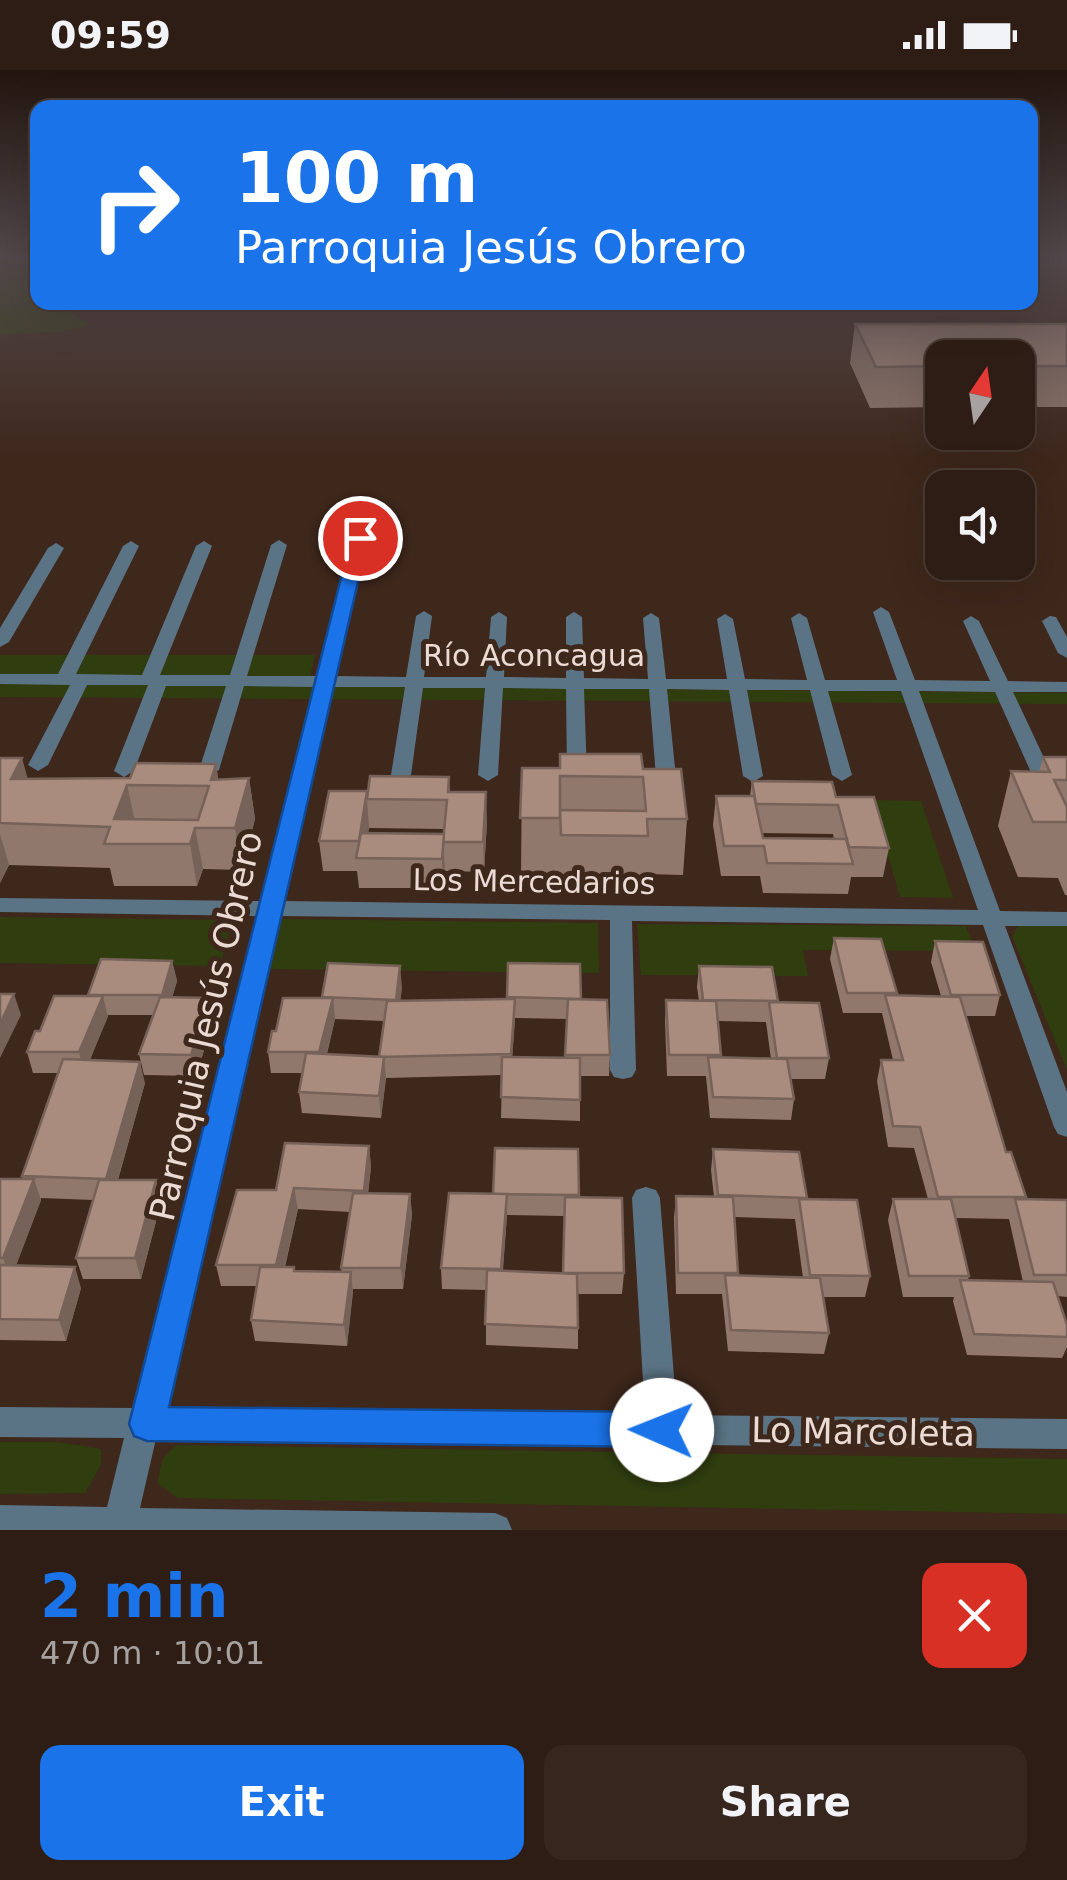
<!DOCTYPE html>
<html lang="en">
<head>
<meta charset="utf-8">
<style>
	:root { --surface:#2e1d14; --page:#36261d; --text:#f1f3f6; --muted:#a7a2a0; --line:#493b34; --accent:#1a73e8 }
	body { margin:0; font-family:"DejaVu Sans",sans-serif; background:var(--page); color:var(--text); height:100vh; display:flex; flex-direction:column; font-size:38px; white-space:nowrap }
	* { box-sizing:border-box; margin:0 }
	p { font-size:32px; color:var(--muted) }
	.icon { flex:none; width:55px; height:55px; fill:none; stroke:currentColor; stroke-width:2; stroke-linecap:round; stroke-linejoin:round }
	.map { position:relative; height:1460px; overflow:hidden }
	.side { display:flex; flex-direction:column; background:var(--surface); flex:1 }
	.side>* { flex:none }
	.hud { position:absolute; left:30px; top:30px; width:1008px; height:210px; border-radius:20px; box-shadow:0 10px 40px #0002,0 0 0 2px var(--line); background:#1a73e8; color:#fff; overflow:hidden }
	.needle { width:65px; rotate:13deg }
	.buttons { position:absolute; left:925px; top:270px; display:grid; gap:20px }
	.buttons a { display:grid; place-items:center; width:110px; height:110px; border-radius:20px; background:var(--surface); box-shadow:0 10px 40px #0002,0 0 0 2px var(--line); font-size:50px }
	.pin { position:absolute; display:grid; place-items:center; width:85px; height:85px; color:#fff; margin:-42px; border:5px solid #fff; border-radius:50%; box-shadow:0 2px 10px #0007 }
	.me { position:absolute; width:110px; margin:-55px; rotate:271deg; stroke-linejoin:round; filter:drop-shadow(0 0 8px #0008) }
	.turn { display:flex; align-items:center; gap:35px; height:210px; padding:0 40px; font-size:45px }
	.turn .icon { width:130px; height:130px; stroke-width:2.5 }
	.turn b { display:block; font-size:70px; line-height:85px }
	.round { display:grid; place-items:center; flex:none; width:105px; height:105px; border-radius:20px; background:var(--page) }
	.summary { display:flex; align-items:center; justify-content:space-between; height:170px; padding:0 40px }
	h1 { font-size:60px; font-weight:800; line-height:75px; color:var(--accent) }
	.button { display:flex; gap:20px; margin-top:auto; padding:20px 40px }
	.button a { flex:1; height:115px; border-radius:20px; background:var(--accent); color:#fff; font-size:40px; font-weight:800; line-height:115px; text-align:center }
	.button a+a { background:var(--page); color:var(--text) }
	.status { display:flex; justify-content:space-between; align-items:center; height:70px; padding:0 50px; background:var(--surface); direction:ltr }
	.status svg { height:28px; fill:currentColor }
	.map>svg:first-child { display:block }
	.green { fill:#303e0f }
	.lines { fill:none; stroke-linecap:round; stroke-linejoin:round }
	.street { fill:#5b7485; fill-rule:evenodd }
	.wall { fill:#91786c; fill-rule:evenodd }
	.shaded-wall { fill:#766258 }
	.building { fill:#a98c7e; stroke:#766258; stroke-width:2.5; fill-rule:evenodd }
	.route { fill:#1a73e8; stroke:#114b97; stroke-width:2.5 }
	.labels { text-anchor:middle; stroke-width:10; stroke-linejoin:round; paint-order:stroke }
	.street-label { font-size:30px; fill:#ebdbd4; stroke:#3e271b }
	.near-street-label { font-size:35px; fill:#ebdbd4; stroke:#3e271b }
</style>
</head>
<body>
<div class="status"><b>09:59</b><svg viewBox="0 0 49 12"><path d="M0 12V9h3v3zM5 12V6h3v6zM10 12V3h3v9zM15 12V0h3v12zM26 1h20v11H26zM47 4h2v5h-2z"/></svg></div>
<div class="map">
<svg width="1067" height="1460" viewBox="0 0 1067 1460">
	<rect width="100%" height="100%" fill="#3e271b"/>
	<g class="green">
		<polygon points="0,188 27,188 37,216 38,232 59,233 89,255 59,262 0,264"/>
		<polygon points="0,585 315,585 308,616 1067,623 1067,634 0,627"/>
		<polygon points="872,730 921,731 953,828 900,827"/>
		<polygon points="0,847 233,850 220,896 0,893"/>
		<polygon points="282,849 598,853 599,903 270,899"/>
		<polygon points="637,854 966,856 975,881 803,880 808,906 641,905"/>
		<polygon points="1067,854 1067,1000 1012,866 1018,856"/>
		<polygon points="0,1372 58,1372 101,1379 101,1395 85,1423 0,1424"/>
		<polygon points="176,1375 1067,1389 1067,1444 178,1428 157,1413 163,1388"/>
	</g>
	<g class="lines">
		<g class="street">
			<polygon points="1061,187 1067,187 1067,190 1062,189"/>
			<path d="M360 463 368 468 335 606 406 607 416 546 424 541 432 546 424 607H486L491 547 499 542 507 547 504 607 566 608V547L574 542 582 547 584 608 648 609 643 548 651 543 659 548 666 609H727L717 549 725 544 733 549 745 609 807 610 791 548 799 543 807 548 825 610H897L873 542 881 537 889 542 915 610 990 611 963 551 971 546 979 551 1008 611 1067 612V622H1013L1054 709 1044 715 1034 709 995 622 919 621 1000 841 1067 842V856H1005L1067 1022V1067L1058 1064 1054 1057 983 855 632 851 636 1000 632 1007 623 1009 614 1007 610 1000V850L279 846 163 1339 645 1344 632 1128 636 1120 646 1117 656 1120 660 1128 677 1345 1067 1349V1379L156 1369 140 1438 495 1443 507 1448 512 1460H0V1435L107 1437 124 1368 0 1367V1337L132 1338 257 846 0 842V828L260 831 315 617 244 616 219 700 209 706 199 700 226 616H166L134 701 124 707 114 701 148 615H87L48 695 38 701 28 695 70 615 0 614V604H58L123 476 131 471 139 476 76 604 142 605 196 476 204 471 212 476 160 605H230L271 475 279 470 287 475 247 606H317L352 468ZM333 617H405L391 705 401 711 411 705 423 618H485L478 705 488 711 498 705 503 618 566 619 567 706 577 712 587 706 584 619H649L656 707 666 713 676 707 667 619 729 620 743 706 753 712 763 706 747 620H810L832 705 842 711 852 705 828 621H901L978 840 282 831Z"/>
			<polygon points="56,473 64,478 9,572 0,577 0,558 48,478"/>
			<polygon points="1050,546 1056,547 1067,567 1067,588 1058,583 1042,551"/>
		</g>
	</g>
	<g class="wall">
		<polygon points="855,254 1067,254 1067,337 1018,337 1018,288 942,288 942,337 870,338 850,293"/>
		<polygon points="1043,687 1067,687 1067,825 1065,825 1058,808 1018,807 998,756 1011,701 1039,702"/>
		<polygon points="0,688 27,708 130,708 216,694 218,710 249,708 255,749 242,800 203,799 197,816 114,816 110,798 9,795 0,813"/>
		<polygon points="522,698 643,699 687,749 683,805 645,804 644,821 560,821 560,797 560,803 521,804"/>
		<path d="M449 707 450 722 487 751 484 802 445 801 443 818H359L357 801H323L319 771 367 721ZM369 757V758L444 759V764L368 763Z"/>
		<path d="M752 711 836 727 889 778 883 807H851L848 824 763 823 760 806H721L713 755 716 726H750ZM762 763 833 764 834 769 763 768Z"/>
		<path d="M834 868 897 923 896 925 941 926 931 892 935 871 1000 925 995 946H966L1006 1082 1026 1127 1025 1129 1067 1130V1227L1058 1226 1067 1267V1277L1062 1288 967 1285 953 1231 954 1227H903L888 1150 893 1129H928L914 1078 888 1077 877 1011 881 990H893L882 943H843L830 889ZM955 1148 1009 1149 1023 1212 968 1210 969 1206Z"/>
		<polygon points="172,891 177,911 172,927 214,948 196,1006 144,1005 139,984 153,945 108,945 90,990 145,1013 118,1110 156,1110 161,1132 141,1209 83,1209 76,1188 93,1130 41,1128 41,1130 16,1195 81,1218 66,1271 0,1270 0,1109 23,1109 22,1106 58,1003 33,1003 27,982 40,961 88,926 88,925"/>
		<path d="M508 893 581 930 610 985 609 1006H580V1051L501 1048 502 1005 386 1008 381 1048 302 1043 299 1022 302 1003H271L268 982 276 961 322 928 402 917 400 931 507 930ZM515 948 567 949 565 988H512ZM335 949 384 951 379 987 327 984Z"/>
		<path d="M699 896 778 932 829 988 825 1009H791L794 1029 791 1050 710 1048 706 1006H667L665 951 666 930 699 931 697 917ZM718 951 766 952 771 989 720 987Z"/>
		<path d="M369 1076 371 1097 368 1123 410 1124 412 1145 403 1219H353L347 1276 255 1271 251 1250 257 1216H221L216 1195 276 1120ZM298 1139 350 1142 341 1202 295 1201 294 1197H285Z"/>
		<path d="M578 1079 579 1127 624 1203 622 1224H578V1279L486 1275V1220L442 1219 441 1198 493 1124ZM507 1145 564 1146 563 1203 503 1200Z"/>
		<path d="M713 1079 807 1128 870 1206 865 1227H823L829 1263 824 1284 728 1281 722 1224H676L674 1148 676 1126 714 1127 711 1100ZM735 1147 795 1149 803 1208 738 1206Z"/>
	</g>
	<g class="shaded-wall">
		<polygon points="22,688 33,728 11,709"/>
		<polygon points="216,694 222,734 211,710"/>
		<polygon points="249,708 255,749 242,800 235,758"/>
		<polygon points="127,715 136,756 114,749"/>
		<polygon points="486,722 487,751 484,802 483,772"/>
		<polygon points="367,729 369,757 364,788 359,771"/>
		<polygon points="195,758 203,799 197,816 190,774"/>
		<polygon points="0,764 9,795 0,813"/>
		<polygon points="443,772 445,801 443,818 442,789"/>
		<polygon points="172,891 177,911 167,945 162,925"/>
		<polygon points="400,896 402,917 398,951 396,930"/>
		<polygon points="14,924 21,945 0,988 0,954"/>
		<polygon points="103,926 108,947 84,1003 79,982"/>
		<polygon points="210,928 214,948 196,1006 191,985"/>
		<polygon points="333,928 335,949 322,1003 319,982"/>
		<polygon points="515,929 515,950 511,1005 511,984"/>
		<polygon points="384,987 386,1008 381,1048 379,1026"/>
		<polygon points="140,992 145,1013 112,1130 106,1109"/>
		<polygon points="369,1076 371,1097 366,1142 364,1121"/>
		<polygon points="34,1109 41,1130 11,1209 3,1188"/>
		<polygon points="156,1110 161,1132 141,1209 135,1188"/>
		<polygon points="294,1118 298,1139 280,1216 276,1195"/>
		<polygon points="410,1124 412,1145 403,1219 401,1198"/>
		<polygon points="507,1124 507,1145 501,1220 501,1199"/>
		<polygon points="75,1197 81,1218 66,1271 59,1250"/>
		<polygon points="351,1202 353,1223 347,1276 344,1255"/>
	</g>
	<g class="building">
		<polygon points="855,254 1067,254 1067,296 1018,296 1018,288 942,288 942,296 876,297"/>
		<polygon points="560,684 641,684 643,699 681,699 687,749 647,749 648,766 561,765 560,740 646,741 643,707 560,706 560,748 520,748 522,698 560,698"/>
		<polygon points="1043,687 1067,687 1067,710 1054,710 1067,737 1067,752 1033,752 1011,701 1050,702"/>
		<path d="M0 688H22L11 709 130 708 136 693 216 694 211 710 249 708 235 758H195L190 774H104L110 757 0 753ZM127 715 209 716 198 750 114 749Z"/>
		<polygon points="370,706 449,707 448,722 486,722 483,772 443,772 447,730 367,729"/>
		<polygon points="752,711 832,712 836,727 874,727 889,778 849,777 838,735 756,734"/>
		<polygon points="329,721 367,721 359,771 319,771"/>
		<polygon points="716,726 754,726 763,768 846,769 853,794 767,793 764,776 724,776"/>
		<polygon points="361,763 444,764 442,789 356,788"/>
		<polygon points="834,868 881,869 897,923 847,923"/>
		<polygon points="935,871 983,872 1000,925 951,925"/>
		<polygon points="101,889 172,891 162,925 88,925"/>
		<polygon points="328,893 400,896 396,930 322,927"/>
		<polygon points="508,893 580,894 581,929 507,927"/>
		<polygon points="699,896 772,897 778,931 703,930"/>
		<polygon points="0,924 14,924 0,954"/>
		<polygon points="885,925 960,927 1006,1082 1011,1082 1026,1127 938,1127 920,1057 893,1056 881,990 903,990"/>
		<polygon points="54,926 103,926 79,982 27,982 35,961 40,961"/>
		<polygon points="160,927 210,928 191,985 139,984"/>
		<polygon points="283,928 333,928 319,982 268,982 272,961 276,961"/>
		<polygon points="515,929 511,984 379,987 387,931"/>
		<polygon points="568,929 607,930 610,985 565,985"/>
		<polygon points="666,930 716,931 721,985 669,985"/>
		<polygon points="769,932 819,933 829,988 777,988"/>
		<polygon points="306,983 384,987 379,1026 299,1022"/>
		<polygon points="502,987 580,988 580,1030 501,1027"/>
		<polygon points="708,987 787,989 794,1029 713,1027"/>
		<polygon points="63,989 140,992 106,1109 22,1106"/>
		<polygon points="285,1073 369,1076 364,1121 294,1118 276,1195 216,1195 237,1120 276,1120"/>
		<polygon points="495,1078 578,1079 579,1125 493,1124"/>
		<polygon points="713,1079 799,1082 807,1128 718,1125"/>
		<polygon points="0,1109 34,1109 3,1188 0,1188"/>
		<polygon points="99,1110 156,1110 135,1188 76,1188"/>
		<polygon points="353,1123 410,1124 401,1198 341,1198"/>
		<polygon points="449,1123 507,1124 501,1199 441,1198"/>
		<polygon points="676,1126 733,1127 738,1203 678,1203"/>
		<polygon points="565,1127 622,1128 624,1203 563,1203"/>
		<polygon points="799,1129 857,1130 870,1206 810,1205"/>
		<polygon points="893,1129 951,1129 969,1206 909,1206"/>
		<polygon points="1015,1129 1067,1130 1067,1205 1034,1205"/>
		<polygon points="0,1195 75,1197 59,1250 0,1249"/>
		<polygon points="260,1197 294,1197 294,1201 351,1202 344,1255 251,1250"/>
		<polygon points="487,1200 577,1204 578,1258 485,1254"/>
		<polygon points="725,1205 820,1208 829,1263 731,1260"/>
		<polygon points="960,1210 1053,1212 1067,1255 1067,1267 974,1264"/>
	</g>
	<linearGradient id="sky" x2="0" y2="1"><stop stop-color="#22150f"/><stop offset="0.48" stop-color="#52474a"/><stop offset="1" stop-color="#52474a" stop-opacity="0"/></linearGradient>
	<rect width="1067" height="391" fill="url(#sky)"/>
	<polygon class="route" points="360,462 368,468 169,1337 662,1342 674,1347 680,1360 674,1372 662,1377 147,1371 134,1366 129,1354 351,468"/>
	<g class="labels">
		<g class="street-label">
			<text x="534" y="596">Río Aconcagua</text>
			<text transform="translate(534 812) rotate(1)" y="10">Los Mercedarios</text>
		</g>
		<g class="near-street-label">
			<text transform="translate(206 956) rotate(-77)" y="12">Parroquia Jesús Obrero</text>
			<text transform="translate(863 1362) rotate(1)" y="12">Lo Marcoleta</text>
		</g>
	</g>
</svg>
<div class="buttons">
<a><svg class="needle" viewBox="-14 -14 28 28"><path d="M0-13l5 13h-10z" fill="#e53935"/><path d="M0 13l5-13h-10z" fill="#a7a2a0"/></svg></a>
<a><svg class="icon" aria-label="sound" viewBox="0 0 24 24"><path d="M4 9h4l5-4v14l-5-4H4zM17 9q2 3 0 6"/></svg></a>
</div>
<div class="pin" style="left:360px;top:468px;background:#d93025"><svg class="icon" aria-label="arrive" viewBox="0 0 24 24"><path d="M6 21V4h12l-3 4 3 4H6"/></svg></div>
<svg class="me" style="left:662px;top:1360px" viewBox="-20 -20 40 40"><circle r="19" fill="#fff"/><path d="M0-13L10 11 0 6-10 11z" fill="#1a73e8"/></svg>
<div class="hud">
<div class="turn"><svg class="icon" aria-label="right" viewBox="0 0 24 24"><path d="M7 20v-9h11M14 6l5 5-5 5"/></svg><div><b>100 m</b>Parroquia Jesús Obrero</div></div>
</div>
</div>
<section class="side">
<div class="summary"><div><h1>2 min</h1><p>470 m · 10:01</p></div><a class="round" style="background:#d93025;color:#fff"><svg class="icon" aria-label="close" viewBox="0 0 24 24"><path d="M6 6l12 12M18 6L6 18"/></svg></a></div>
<div class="button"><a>Exit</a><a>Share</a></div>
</section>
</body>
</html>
